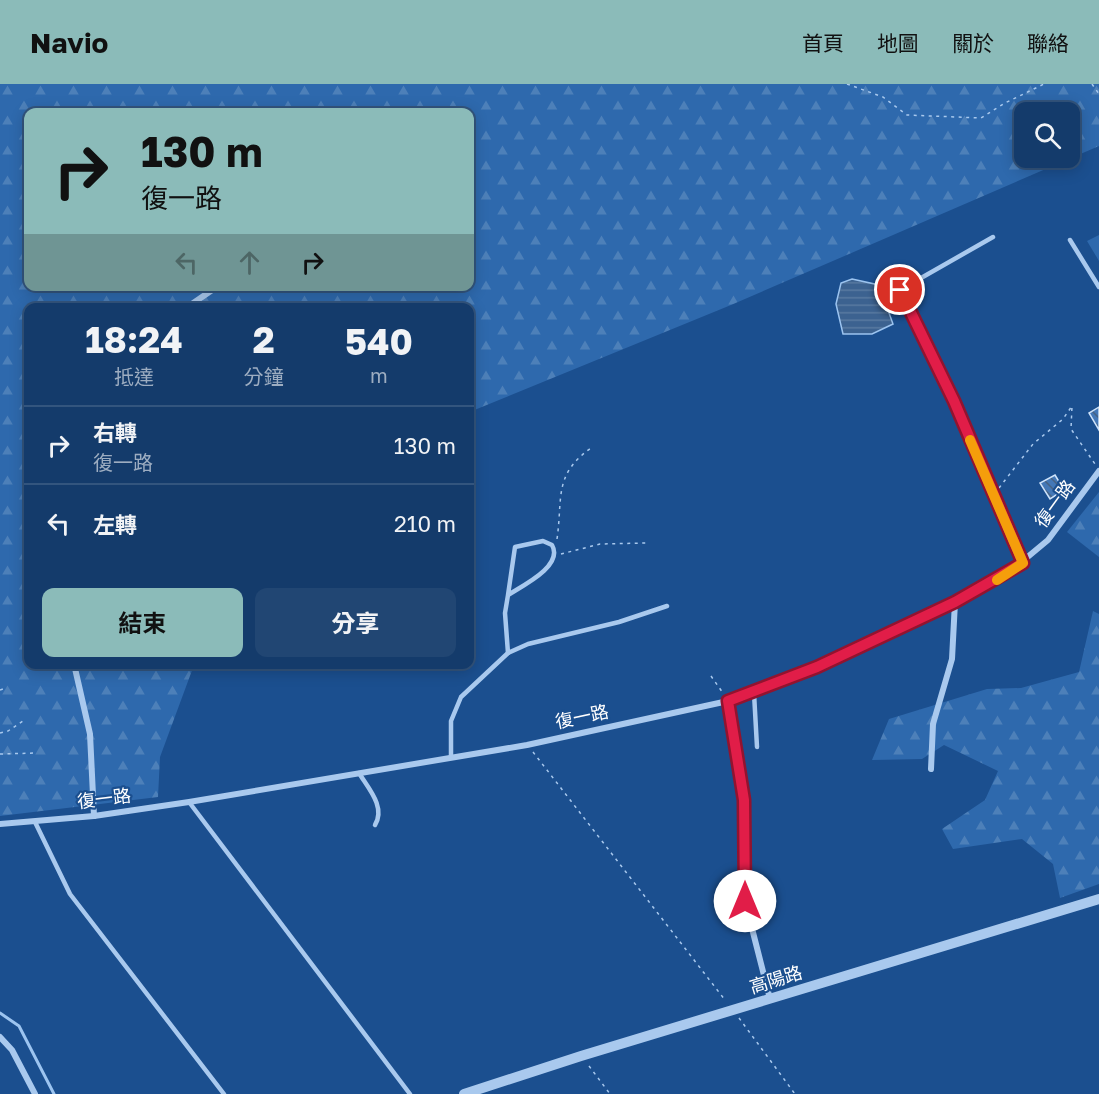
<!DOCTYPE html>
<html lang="zh-TW">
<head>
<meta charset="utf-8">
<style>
	:root { --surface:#143b6b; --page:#214673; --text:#f1f3f6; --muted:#9dadc1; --line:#33557e; --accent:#8bbbb9 }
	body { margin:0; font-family:"Golos Text","Noto Sans TC",sans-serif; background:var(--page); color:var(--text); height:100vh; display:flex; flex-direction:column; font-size:22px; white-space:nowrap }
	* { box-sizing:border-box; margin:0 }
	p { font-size:20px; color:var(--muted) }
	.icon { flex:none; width:33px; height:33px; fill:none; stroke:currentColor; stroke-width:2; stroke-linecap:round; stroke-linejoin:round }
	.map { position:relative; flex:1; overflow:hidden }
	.drawer { position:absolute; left:24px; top:219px; width:450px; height:366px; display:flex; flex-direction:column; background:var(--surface); border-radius:12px; box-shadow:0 3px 15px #0003,0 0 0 2px var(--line) }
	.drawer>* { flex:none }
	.hud { position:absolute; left:24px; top:24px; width:450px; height:183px; border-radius:12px; box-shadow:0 3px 15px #0003,0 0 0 2px var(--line); background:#8bbbb9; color:#111; overflow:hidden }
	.tools { position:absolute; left:1014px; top:18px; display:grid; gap:12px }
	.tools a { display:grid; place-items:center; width:66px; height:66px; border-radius:12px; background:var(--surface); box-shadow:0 3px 15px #0003,0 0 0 2px var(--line); font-size:30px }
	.pin { position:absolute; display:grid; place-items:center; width:51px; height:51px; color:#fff; margin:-26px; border:3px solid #fff; border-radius:50%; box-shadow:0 2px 6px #0007 }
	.me { position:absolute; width:66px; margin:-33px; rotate:0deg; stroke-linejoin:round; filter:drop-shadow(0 0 4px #0008) }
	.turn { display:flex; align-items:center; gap:21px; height:126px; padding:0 18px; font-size:27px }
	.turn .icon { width:78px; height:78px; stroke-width:2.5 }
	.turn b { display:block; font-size:42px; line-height:51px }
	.lanes { display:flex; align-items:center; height:57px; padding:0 18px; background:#0003; justify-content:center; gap:30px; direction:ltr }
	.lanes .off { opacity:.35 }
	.eta { display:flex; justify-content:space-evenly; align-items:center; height:102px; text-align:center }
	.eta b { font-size:36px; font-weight:700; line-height:42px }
	.button { display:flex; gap:12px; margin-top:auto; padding:12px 18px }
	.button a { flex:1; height:69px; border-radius:12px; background:var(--accent); color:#111; font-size:24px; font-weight:700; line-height:69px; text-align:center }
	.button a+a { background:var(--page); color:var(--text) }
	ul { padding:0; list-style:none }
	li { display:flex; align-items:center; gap:18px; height:78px; padding:0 18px; border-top:2px solid var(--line) }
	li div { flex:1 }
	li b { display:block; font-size:22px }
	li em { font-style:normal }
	header { display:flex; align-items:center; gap:36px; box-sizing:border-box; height:84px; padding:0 30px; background:var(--accent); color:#111 }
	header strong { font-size:28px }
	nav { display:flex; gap:33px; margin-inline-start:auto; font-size:21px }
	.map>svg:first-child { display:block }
	.green { fill:#2e69ad }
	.forest { fill:url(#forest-firs); fill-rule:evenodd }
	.water { fill:url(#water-rules); stroke:#9cc4f0; stroke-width:1.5 }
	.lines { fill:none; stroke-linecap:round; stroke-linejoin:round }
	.stream { stroke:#9cc4f0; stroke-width:3 }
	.building { fill:url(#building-back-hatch); stroke:#cfe3fa; stroke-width:1.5 }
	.path { stroke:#a9c9ee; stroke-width:1.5; stroke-dasharray:3 4.5; stroke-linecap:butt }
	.service { stroke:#a9c9ee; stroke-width:4.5 }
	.minor { stroke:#a9c9ee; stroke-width:6 }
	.tertiary { stroke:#a9c9ee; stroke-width:10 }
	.route-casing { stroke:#92132f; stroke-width:15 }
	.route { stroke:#e11d48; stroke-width:10 }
	.slow { stroke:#f59e0b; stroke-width:10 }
	.labels { text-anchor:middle; stroke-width:4.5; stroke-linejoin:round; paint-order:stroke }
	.street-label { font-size:18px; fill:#fff; stroke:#1b4f8f }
</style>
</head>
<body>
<header>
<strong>Navio</strong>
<nav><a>首頁</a><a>地圖</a><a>關於</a><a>聯絡</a></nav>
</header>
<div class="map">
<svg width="1099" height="1010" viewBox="0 0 1099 1010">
	<defs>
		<pattern id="forest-firs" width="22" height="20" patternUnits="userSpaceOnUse" patternTransform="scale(1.5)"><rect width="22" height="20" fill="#2e69ad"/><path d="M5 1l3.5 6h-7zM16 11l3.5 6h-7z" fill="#4d80b9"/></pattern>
		<pattern id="water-rules" width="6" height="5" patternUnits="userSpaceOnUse" patternTransform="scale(1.5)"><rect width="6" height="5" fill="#3c6290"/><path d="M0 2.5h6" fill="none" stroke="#597aa1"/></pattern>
		<pattern id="building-back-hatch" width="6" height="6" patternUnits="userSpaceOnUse" patternTransform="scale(1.5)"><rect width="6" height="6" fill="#4478b7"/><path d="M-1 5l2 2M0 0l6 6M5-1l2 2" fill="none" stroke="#486282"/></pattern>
	</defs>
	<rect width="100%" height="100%" fill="#1b4f8f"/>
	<polygon class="green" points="1099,151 1099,177 1087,157"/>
	<g class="forest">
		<path d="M0 0H1099V62L731 221 472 327H470V224H28V580L194 581 160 673 158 713 0 732ZM28 28H470V202H28ZM1024 28H1070V74H1024Z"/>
		<polygon points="1099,408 1099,473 1067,448"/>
		<polygon points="1093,527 1099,530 1099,800 1060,814 1053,780 1022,755 953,765 942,745 985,716 998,687 944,661 922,675 872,676 889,635 987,605 1021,604 1079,588"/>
	</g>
	<polygon class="water" points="852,195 879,201 893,240 872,250 843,250 836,220 841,199"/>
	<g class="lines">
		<polyline class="stream" points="0,929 19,942 54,1010"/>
	</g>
	<g class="building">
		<polygon points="1099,323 1099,346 1089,329"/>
		<polygon points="1055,391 1064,406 1050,415 1040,399"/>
	</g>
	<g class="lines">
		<g class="path">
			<polyline points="847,0 883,13 907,31 981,34 1005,19 1044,0"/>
			<polyline points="1092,0 1099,10"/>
			<polyline points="999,404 1033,360 1063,335 1072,322 1071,345 1095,380"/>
			<path d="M557 455C563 414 553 391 591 364"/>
			<polyline points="561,470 600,460 646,459"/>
			<polyline points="711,592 723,609"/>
			<polyline points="0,606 3,605"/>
			<polyline points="0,649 8,647 26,635"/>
			<polyline points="533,668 725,916"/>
			<polyline points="0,670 37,669"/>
			<polyline points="739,934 795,1010"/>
			<polyline points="589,982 610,1010"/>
		</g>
		<g class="service">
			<polyline points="993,153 900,206 954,317 1023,479"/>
			<polyline points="1070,156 1099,203"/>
			<path d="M508 569 505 529 508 511C522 502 564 482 552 461L543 457 515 463 508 511"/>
			<polyline points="754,609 757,663"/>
			<polyline points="451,673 451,637 461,613 508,569 528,560 619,538 667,522"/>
			<path d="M359 689C368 704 386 723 375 741"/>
			<polyline points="189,718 410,1010"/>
			<polyline points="35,738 70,810 224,1010"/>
		</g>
		<g class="minor">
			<polyline points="186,224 218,202"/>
			<polyline points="74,580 90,650 94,732"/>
			<polyline points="728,617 744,716 745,817 770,915"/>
			<polyline points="931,685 933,640 952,575 955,518"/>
			<polyline points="0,740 94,732 189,718 527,661 728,617 817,583 1006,491 1048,456 1099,387"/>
			<polyline points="0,953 12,966 35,1010"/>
		</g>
		<polyline class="tertiary" points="464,1010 581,972 1099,815"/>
	</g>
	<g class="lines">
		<defs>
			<polyline id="route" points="745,817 744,716 728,617 817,583 955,518 1023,479 954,317 900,206"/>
		</defs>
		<use href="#route" class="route-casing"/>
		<use href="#route" class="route"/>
		<polyline class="slow" points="970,356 1023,479 997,496"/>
	</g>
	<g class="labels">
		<g class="street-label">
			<text transform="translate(1055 420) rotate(-54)" y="6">復一路</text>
			<text transform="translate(582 633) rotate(-12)" y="6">復一路</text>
			<text transform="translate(104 715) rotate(-7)" y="6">復一路</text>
			<text transform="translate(776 896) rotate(-17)" y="6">高陽路</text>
		</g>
	</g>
</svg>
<div class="tools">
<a><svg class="icon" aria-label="search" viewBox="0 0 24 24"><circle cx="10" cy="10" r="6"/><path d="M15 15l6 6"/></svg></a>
</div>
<div class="pin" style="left:900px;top:206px;background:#d93025"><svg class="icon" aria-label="arrive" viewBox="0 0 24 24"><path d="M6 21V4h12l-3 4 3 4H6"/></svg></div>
<svg class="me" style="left:745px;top:817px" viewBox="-20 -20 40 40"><circle r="19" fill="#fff"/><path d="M0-13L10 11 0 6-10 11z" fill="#e11d48"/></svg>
<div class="hud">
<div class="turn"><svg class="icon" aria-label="right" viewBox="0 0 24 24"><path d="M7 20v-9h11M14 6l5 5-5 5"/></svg><div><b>130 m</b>復一路</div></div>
<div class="lanes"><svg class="icon off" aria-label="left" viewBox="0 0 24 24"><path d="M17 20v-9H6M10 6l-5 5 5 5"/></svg><svg class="icon off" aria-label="ahead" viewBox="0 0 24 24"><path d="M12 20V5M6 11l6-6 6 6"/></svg><svg class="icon" aria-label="right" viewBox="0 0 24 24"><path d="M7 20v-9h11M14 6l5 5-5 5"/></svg></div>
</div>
<section class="drawer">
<div class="eta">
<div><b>18:24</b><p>抵達</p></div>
<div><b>2</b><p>分鐘</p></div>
<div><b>540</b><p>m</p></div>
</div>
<ul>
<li><svg class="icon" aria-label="right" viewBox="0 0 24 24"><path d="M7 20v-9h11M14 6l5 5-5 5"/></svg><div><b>右轉</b><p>復一路</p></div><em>130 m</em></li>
<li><svg class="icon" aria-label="left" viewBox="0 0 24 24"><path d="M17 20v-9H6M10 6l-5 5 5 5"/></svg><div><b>左轉</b></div><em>210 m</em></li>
</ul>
<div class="button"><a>結束</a><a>分享</a></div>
</section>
</div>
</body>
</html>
